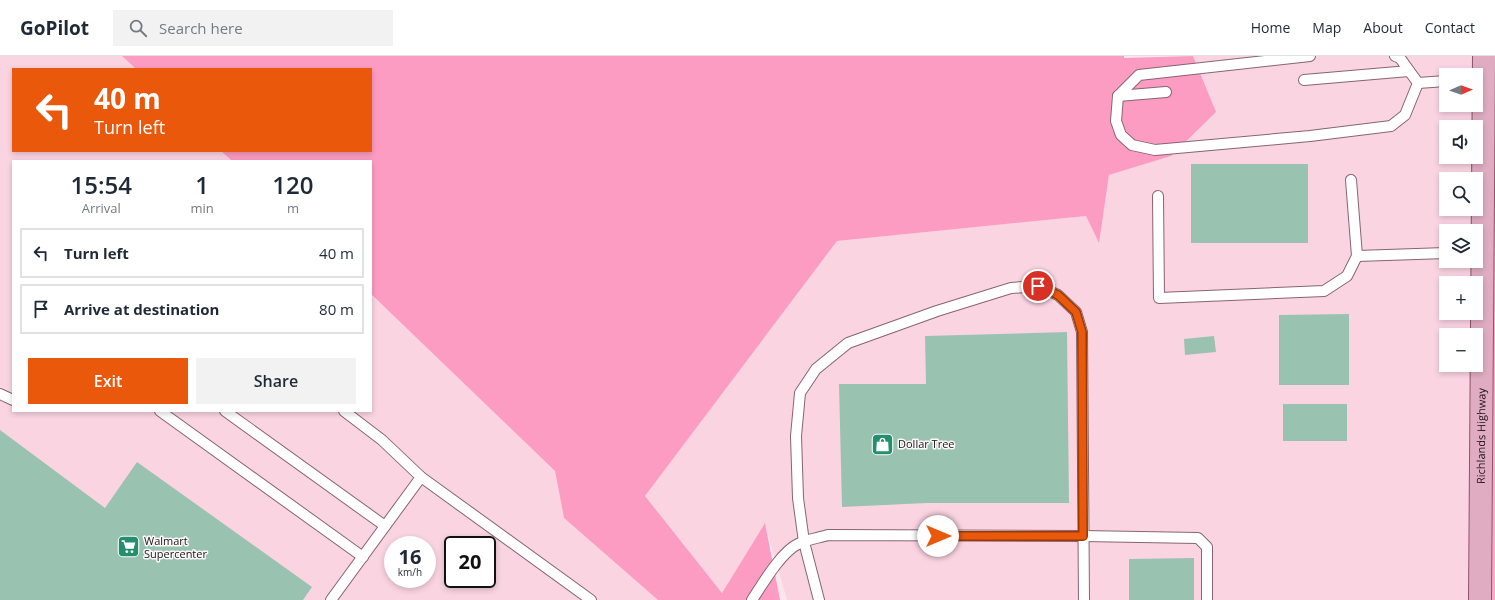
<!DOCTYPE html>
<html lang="en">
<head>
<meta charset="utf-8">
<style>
	:root { --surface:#fff; --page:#f2f2f3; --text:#1f2937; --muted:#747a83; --line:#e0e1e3; --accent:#ea580c }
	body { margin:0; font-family:"Open Sans",sans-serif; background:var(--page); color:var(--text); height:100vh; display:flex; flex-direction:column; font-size:15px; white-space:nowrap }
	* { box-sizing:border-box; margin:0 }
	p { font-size:13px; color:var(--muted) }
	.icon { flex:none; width:22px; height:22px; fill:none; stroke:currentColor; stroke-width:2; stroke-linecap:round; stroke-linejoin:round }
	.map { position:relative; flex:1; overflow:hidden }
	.panel { position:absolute; left:12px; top:104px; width:360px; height:252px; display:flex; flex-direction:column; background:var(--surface); border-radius:0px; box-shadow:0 2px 6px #0003 }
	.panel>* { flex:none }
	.guide { position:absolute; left:12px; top:12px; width:360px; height:84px; border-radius:0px; box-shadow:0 2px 6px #0003; background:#ea580c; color:#fff; overflow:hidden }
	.needle { width:26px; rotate:88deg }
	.buttons { position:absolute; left:1439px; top:12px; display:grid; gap:8px }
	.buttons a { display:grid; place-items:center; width:44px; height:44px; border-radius:0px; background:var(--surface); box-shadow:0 2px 6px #0003; font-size:20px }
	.speed { position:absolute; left:384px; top:480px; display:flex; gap:8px; font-size:20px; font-weight:700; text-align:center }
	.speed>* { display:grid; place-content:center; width:52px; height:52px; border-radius:50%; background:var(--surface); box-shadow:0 2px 6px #0003; line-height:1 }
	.speed small { font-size:10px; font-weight:400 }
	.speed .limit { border:2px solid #111; border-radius:6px; background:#fff; color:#111 }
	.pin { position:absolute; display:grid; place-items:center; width:34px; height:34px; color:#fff; margin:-17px; border:2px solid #fff; border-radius:50%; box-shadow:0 1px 4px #0007 }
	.me { position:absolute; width:44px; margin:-22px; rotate:90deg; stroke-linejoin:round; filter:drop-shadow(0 0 3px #0008) }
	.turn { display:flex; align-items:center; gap:14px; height:84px; padding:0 16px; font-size:18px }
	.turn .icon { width:52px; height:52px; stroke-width:2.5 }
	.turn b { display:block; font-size:28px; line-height:34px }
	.eta { display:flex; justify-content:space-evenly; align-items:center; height:68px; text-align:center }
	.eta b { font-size:24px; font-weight:600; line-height:28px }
	.action { display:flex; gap:8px; margin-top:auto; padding:8px 16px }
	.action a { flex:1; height:46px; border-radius:0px; background:var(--accent); color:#fff; font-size:16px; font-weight:600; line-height:46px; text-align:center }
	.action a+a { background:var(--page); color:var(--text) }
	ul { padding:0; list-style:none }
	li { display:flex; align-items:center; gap:12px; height:50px; margin:0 8px 6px; padding:0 8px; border:2px solid var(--line); border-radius:0px }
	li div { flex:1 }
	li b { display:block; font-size:15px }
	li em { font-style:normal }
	header { display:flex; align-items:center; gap:24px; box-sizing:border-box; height:56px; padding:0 20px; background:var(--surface); border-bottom:1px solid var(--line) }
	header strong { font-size:19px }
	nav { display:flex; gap:22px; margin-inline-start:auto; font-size:14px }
	.search { width:280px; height:36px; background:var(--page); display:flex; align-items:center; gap:10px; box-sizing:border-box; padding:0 14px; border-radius:0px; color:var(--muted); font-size:15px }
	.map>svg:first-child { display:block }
	.built { fill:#fbd4e2; fill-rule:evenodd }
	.green { fill:#faaac9 }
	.forest { fill:#fd9cc3 }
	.building { fill:#9ac2b1 }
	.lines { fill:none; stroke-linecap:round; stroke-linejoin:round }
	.service-casing { stroke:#886471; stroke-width:12 }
	.primary-casing { stroke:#8f526b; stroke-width:24 }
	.service { stroke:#fff; stroke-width:10 }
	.primary { stroke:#e0acc1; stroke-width:22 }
	.route-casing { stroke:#983908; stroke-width:10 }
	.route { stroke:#ea580c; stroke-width:7 }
	.labels { text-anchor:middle; stroke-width:3; stroke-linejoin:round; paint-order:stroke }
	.street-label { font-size:11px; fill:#1f1117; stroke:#fafafa }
	.poi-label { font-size:11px; fill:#1f1117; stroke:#fafafa; text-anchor:start }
</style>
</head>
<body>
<header>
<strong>GoPilot</strong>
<div class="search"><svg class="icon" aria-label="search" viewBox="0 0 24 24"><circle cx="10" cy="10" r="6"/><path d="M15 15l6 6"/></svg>Search here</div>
<nav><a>Home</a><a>Map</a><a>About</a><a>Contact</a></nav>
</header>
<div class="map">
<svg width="1495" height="544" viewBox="0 0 1495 544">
	<rect width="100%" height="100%" fill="#fee5ed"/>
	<g class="built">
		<path d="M0 0H122L136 13H13V95H221L232 105H13V355H371V238L555 415 564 462 658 544H0ZM393 489H427V523H393ZM453 489H487V523H453Z"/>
		<path d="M1193 0H1484L1480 544H787L765 468 722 537 645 440 837 185 1086 160 1099 186 1109 119 1171 100 1215 56ZM1446 19H1476V49H1446ZM1446 71H1476V101H1446ZM1446 123H1476V153H1446ZM1446 175H1476V205H1446ZM1446 227H1476V257H1446ZM1446 279H1476V309H1446Z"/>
	</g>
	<polygon class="green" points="1484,0 1495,0 1495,544 1480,544"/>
	<polygon class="forest" points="122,0 1124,0 1124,2 1193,0 1216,56 1171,100 1109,119 1099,187 1086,160 837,185 645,440 722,537 765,467 780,544 658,544 564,462 555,415 371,238 371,105 232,105 221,95 371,95 371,13 136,13"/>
	<g class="building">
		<rect x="1191" y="108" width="117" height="79"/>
		<polygon points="1349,258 1349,329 1279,329 1279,259"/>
		<polygon points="1067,276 1069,447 927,447 842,451 839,328 926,328 925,280"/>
		<polygon points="1214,280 1216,296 1185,299 1184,283"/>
		<rect x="1283" y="348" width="64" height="37"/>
		<polygon points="0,374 105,452 137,406 312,531 303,544 0,544"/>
		<polygon points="1194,502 1194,544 1129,544 1129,503"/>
	</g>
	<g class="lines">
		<defs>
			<g id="service">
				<polyline points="1310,0 1139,19 1118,40 1116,65 1121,79 1132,89 1155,94 1310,80 1391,70 1405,59 1418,27"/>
				<polyline points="1395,0 1400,2 1418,27"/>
				<polyline points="1304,24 1409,15"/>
				<polyline points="1418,27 1446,25"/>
				<polyline points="1118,40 1166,36"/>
				<polyline points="1351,124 1357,200 1446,197"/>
				<polyline points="1158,140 1159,242 1324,235 1347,220 1357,200"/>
				<polyline points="0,338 13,344"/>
				<polyline points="160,355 363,501"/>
				<polyline points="225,355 385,470"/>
				<polyline points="344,355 382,384 421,421 591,544"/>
				<polyline points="331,544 421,421"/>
				<path d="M752 544C762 529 781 496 798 488 807 483 819 482 828 479L1083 480 1198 482 1207 491V544"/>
				<polyline points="819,544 804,486 798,442 796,380 800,337 816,313 848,287 937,255 1011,232 1038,230 1058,239 1076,256 1082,276 1084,544"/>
			</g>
			<g id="primary">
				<path id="s1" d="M1480 544 1484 0"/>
			</g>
		</defs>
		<use href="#service" class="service-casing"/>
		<use href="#primary" class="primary-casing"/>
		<use href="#service" class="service"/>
		<use href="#primary" class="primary"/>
	</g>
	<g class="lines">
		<defs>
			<polyline id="route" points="938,480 1083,480 1082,276 1076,256 1058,239 1038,230"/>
		</defs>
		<use href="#route" class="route-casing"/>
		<use href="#route" class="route"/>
	</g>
	<defs>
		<symbol id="shop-square" viewBox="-11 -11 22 22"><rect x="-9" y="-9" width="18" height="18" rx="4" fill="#228f6e" stroke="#fafafa"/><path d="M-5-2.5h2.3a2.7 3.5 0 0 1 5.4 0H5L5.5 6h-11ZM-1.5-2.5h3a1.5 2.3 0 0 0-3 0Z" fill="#fff"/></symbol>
		<symbol id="supermarket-square" viewBox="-11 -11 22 22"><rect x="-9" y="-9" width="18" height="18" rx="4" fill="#228f6e" stroke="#fafafa"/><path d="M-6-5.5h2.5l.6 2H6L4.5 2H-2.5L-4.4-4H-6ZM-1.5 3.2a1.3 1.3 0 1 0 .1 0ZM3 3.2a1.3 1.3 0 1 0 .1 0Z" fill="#fff"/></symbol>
	</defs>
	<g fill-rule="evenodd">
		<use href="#shop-square" x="870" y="376" width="25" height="25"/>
		<use href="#supermarket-square" x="116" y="478" width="25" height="25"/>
	</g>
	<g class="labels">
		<g class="street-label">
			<text dy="4" stroke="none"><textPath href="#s1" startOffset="164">Richlands Highway</textPath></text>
		</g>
		<g class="poi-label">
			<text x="898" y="392">Dollar Tree</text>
			<text x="144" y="489">Walmart<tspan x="144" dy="13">Supercenter</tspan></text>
		</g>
	</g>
</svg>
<div class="buttons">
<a><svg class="needle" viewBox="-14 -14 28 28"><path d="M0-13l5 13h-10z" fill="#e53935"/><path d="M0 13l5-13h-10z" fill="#747a83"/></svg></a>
<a><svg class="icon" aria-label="sound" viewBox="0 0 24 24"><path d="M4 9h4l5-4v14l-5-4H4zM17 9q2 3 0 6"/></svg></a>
<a><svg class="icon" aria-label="search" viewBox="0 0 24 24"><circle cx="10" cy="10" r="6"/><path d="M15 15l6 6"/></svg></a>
<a><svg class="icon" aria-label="layers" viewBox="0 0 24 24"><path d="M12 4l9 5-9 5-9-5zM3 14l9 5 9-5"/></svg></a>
<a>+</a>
<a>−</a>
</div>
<div class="speed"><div>16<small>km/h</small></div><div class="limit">20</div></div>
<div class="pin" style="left:1038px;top:230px;background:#d93025"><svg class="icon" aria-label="arrive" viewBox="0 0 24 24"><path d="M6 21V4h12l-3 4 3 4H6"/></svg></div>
<svg class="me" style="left:938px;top:480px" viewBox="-20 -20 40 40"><circle r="19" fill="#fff"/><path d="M0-13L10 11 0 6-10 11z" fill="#ea580c"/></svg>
<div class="guide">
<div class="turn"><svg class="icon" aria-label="left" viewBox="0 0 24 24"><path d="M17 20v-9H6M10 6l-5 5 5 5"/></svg><div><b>40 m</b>Turn left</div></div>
</div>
<section class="panel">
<div class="eta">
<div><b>15:54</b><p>Arrival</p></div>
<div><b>1</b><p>min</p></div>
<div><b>120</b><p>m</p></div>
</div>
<ul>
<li><svg class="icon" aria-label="left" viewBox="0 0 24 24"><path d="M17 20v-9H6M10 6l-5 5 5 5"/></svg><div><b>Turn left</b></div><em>40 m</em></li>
<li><svg class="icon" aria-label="arrive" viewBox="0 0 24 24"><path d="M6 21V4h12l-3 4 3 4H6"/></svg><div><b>Arrive at destination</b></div><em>80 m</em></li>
</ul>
<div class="action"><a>Exit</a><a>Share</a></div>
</section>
</div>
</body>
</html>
